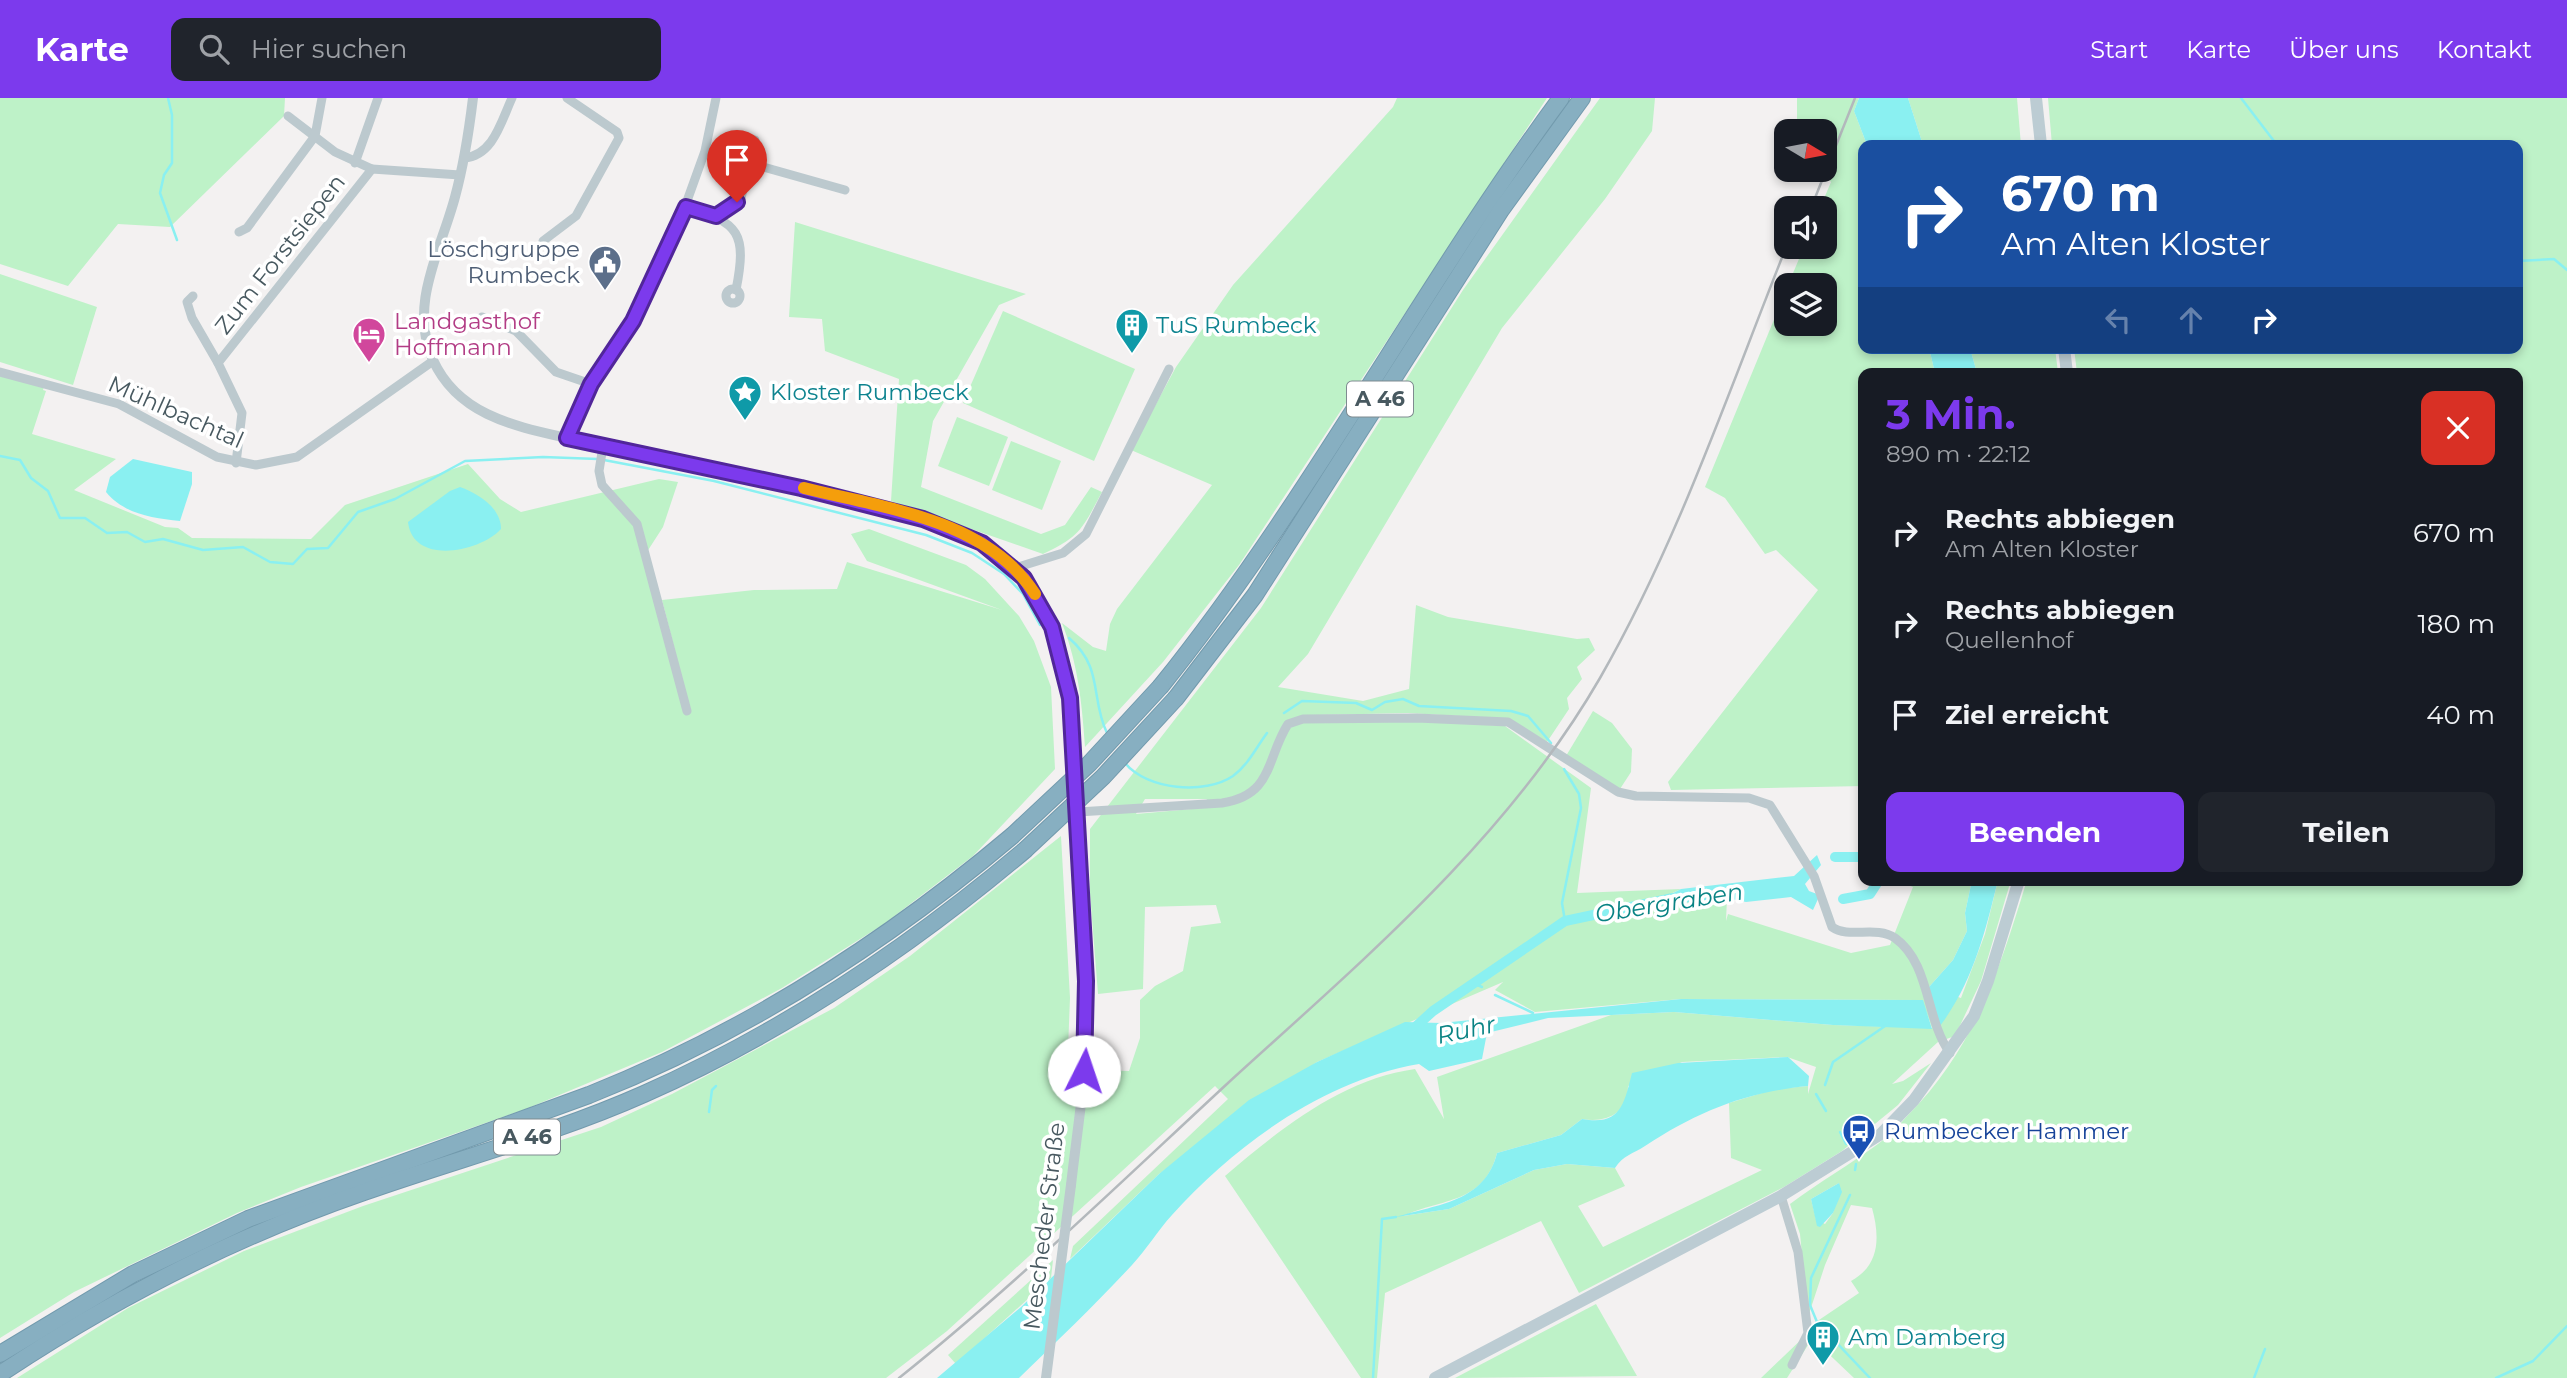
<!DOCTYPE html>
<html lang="de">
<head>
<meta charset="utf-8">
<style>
	:root { --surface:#171b24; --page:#20242c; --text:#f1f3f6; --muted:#9ea1a6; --accent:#7c3aed }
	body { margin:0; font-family:Montserrat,sans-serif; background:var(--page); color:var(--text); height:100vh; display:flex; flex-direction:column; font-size:26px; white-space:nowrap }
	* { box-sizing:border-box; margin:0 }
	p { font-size:23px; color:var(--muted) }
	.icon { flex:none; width:38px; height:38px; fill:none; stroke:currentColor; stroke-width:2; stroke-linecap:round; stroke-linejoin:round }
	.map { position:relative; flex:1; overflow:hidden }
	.drawer { position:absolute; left:1858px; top:270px; width:665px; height:518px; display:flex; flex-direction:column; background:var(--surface); border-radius:14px; box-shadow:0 4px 10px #0003 }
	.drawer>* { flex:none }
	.hud { position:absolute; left:1858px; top:42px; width:665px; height:214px; border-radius:14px; box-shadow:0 4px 10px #0003; background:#1a4fa0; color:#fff; overflow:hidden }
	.needle { width:46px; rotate:100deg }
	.fabs { position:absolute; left:1774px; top:21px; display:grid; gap:14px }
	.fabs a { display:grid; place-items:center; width:63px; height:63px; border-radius:14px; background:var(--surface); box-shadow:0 4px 10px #0003; font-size:35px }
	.pin { position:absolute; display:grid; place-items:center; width:60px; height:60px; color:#fff; margin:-72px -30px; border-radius:50% 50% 50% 0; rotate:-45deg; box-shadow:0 0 7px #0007 }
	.pin .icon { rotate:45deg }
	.me { position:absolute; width:77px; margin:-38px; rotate:4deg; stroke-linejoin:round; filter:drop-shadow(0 0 5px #0008) }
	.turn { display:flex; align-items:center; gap:24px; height:147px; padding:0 28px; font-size:32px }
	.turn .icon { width:91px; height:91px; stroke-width:2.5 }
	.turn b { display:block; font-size:49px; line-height:60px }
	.lanes { display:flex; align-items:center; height:66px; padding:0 28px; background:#0003; justify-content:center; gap:35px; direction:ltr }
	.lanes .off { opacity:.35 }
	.round { display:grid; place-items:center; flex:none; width:74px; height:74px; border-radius:14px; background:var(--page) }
	.summary { display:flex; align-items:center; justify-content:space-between; height:119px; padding:0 28px }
	h1 { font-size:42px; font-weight:700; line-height:52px; color:var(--accent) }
	.button { display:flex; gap:14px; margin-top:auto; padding:14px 28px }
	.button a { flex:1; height:80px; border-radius:14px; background:var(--accent); color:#fff; font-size:28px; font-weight:700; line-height:80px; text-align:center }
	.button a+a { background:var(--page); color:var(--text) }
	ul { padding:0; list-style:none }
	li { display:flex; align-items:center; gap:21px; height:91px; padding:0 28px }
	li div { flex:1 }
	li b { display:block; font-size:26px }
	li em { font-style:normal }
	header { display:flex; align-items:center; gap:42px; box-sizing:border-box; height:98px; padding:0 35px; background:var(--accent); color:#fff }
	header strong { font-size:33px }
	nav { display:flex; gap:38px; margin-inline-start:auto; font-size:24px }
	.search { width:490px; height:63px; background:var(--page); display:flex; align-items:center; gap:18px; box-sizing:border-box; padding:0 24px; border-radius:14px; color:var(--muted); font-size:26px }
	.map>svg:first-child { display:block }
	.green { fill:#bef2c8; fill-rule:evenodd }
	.water { fill:#8af0f1 }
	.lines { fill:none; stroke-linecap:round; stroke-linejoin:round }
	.stream { stroke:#8af0f1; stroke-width:2.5 }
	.canal { stroke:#8af0f1; stroke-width:10 }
	.motorway-casing { stroke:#729aad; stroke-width:18 }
	.minor { stroke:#bcc9ce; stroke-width:9 }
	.tertiary { stroke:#bcc9ce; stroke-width:10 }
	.secondary { stroke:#bcccd3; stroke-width:12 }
	.motorway { stroke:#87afc1; stroke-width:16 }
	.rail { stroke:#b3b8bc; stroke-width:2.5 }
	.motorway-bridge-casing { stroke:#729aad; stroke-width:18; stroke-linecap:butt }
	.tertiary-bridge { stroke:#bcc9ce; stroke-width:10 }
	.motorway-bridge { stroke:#87afc1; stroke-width:16 }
	.route-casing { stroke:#51269a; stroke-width:18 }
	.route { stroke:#7c3aed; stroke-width:12 }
	.slow { stroke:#f59e0b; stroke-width:12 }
	.labels { text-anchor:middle; stroke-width:7; stroke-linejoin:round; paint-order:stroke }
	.shield { fill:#fff; stroke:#7f8b90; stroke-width:2 }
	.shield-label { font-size:21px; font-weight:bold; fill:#485960 }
	.service-label { font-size:23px; fill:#4e5e75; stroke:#fff; text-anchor:end }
	.street-label { font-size:23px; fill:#485960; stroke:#fff }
	.hotel-label { font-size:23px; fill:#b23c85; stroke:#fff; text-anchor:start }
	.culture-label { font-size:23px; fill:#0d838f; stroke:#fff; text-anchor:start }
	.transit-label { font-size:23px; fill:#164399; stroke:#fff; text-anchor:start }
	.water-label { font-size:24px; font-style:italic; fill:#098384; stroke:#fff }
</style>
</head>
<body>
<header>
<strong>Karte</strong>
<div class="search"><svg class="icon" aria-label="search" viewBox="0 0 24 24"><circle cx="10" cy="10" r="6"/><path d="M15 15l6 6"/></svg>Hier suchen</div>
<nav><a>Start</a><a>Karte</a><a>Über uns</a><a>Kontakt</a></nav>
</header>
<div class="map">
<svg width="2567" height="1280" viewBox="0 0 2567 1280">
	<rect width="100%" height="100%" fill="#f3f1f1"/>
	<g class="green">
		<polygon points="0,0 285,0 284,18 170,129 118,126 68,188 0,166"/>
		<path d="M1397 0H1547L1239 467 1163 564 1085 649C1082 605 1078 566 1062 525L1093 549 1106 553 1110 526 1117 511 1212 387 1131 352 1176 269 1233 187 1393 9Z"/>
		<path d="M1600 0H1655L1652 33 1605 101 1502 230 1308 556 1278 589 1363 603 1409 591 1416 507 1448 519 1577 541 1589 540 1595 552 1577 569 1582 581 1567 600 1569 611 1547 644 1510 621 1408 615 1318 617 1505 628 1591 690 1577 795 1681 791 1662 800 1682 805 1727 800 1726 823 1728 816 1851 855 1890 847 1913 789 1895 782H1972L1965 815 1967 833 1953 862 1929 889 1961 900 1985 836 1998 782H2011L1981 883 1955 938 1938 944 1892 986 1903 983 1931 965 1898 1007 1842 1053 1784 1089 1579 1195 1541 1123 1385 1195 1377 1280H1361L1225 1078C1280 1031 1342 981 1415 971L1444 1021 1437 979 1611 917 1674 914 1833 927 1932 930 1922 902 1681 901 1535 914 1495 892 1503 884 1317 964 1159 1076 1070 1161 1073 1148 1228 1001 1215 988 947 1233 886 1280H17L128 1210 244 1153 363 1108 601 1029 672 996 834 910 910 858 1061 738 1070 900 1066 1002 1091 1000 1092 972 1129 973 1140 940V902L1155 888 1183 873 1191 829 1221 825 1216 807 1145 809 1143 891 1098 896 1090 795V731L1261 510 1463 192ZM1145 701H1207L1203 710 1136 716ZM1787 959 1816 969 1808 996V988L1775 991 1729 1005 1731 1060 1762 1072 1603 1149 1578 1108 1625 1088 1615 1070 1567 1066 1534 1072 1449 1111 1403 1118C1443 1100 1484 1106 1497 1055L1561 1037 1582 1021C1606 1025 1628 1016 1628 988L1682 964Z"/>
		<polygon points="1797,0 1859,0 1854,13 1867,47 1864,47 1864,250 1929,250 1935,275 1864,275 1864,688 1671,692 1668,684 1818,492 1776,452 1765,456 1725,400 1705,389 1787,190 1787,226 1825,226 1825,187 1788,187 1804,149 1825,149 1825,110 1820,110 1831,84 1820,72 1825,72 1825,33 1797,33"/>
		<polygon points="1908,0 2017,0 2021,47 1923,47"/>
		<path d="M2048 0H2567V1280H1854L1816 1244H1810L1787 1280H1761L1808 1235 1813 1226 1859 1195 1851 1183C1880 1167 1880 1139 1872 1110L1851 1107 1825 1167 1808 1219 1800 1136 1790 1106C1818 1085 1849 1067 1878 1046 1889 1038 1899 1027 1908 1017 1975 950 2000 870 2027 782H2518V275H2077L2074 250H2518V47H2052ZM1839 1085 1833 1115 1825 1126 1816 1121 1811 1101Z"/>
		<path d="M795 124 1026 196 999 207 933 323 921 389 1041 436 1065 427 1091 389 1102 394C1082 431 1081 438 1043 456L891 403 899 281 825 253 822 221 789 219Z"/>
		<polygon points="0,176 97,209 73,287 0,264"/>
		<polygon points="1003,213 1135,271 1094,363 963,305"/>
		<polygon points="1970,250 2055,250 2058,275 1977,275"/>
		<polygon points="0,277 44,288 43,292 46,293 32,336 116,361 74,392 165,429 178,430 192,440 311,441 345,407 468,366 500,401 521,414 659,381 678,384 663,429 643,460 683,584 662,502 754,492 837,491 847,464 1002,512 867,463 851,436 869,431 966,467 985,481 1019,518 1034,543 1051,589 1055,671 973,758 884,826 782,890 662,954 526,1011 301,1089 237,1115 74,1194 0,1240"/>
		<polygon points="957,319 1008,339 989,388 938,368"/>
		<polygon points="1011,343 1061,363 1042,412 992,392"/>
		<polygon points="1593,613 1612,625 1632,651 1631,674 1620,691 1566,658"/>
		<polygon points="1053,1162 1051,1180 956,1266 948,1257"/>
		<polygon points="1596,1206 1637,1278 1455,1280"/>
	</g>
	<g class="water">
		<polygon points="1859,0 1908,0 1923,47 1867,47 1854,13"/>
		<polygon points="1929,250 1970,250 1977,275 1935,275"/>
		<path d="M133 361 192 374V386L180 423C152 420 124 416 106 394L110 379Z"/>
		<path d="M460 389C479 396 501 410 501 431 480 454 413 468 408 424L450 393Z"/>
		<polygon points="1817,757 1821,767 1805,786 1809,793 1817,796 1818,801 1813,812 1791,799 1746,804 1727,800 1682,805 1661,801 1681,791 1794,778"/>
		<path d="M1972 782H1998C1985 835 1973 884 1940 928L1929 889 1953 862 1967 833 1965 815Z"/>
		<path d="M1681 901 1923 902 1932 931 1833 927 1674 914 1548 920 1487 935 1482 961 1429 973 1419 966C1325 982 1236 1046 1172 1117 1158 1132 1147 1151 1132 1167 1096 1206 1057 1243 1019 1280H937L1021 1209 1159 1076 1249 1002 1317 964 1405 924 1441 925Z"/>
		<path d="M1788 959 1809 978 1808 988C1746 994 1697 1014 1645 1048 1633 1056 1623 1057 1615 1070L1567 1066 1534 1072 1449 1111 1396 1119C1438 1106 1485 1104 1497 1055L1561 1037 1582 1021C1621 1028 1624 1006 1632 975L1678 965Z"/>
		<polygon points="1839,1085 1842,1094 1833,1115 1820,1129 1817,1128 1811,1101"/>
	</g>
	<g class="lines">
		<g class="stream">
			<polyline points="168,0 172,17 172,65 164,77 160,95 177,142"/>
			<polyline points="2241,0 2277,47"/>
			<polyline points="2518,163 2554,161 2567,172"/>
			<polyline points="0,358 20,362 31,380 48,393 60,420 85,420 107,435 127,434 145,444 163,441 203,452 243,449 270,464 293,466 307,451 328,450 358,414 395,401 465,363 543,359 598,361"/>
			<polyline points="604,362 714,383 926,437 972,455 1004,476 1023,496 1040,527"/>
			<path d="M1069 540C1104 570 1090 600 1107 635"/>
			<polyline points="1284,615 1302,603 1356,605 1372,612 1385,604 1403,601 1419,608 1511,613 1528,618 1551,645"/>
			<path d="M1125 665C1147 692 1205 697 1233 678 1248 667 1256 650 1267 635"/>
			<polyline points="1564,671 1579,696 1581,710 1562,805 1565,823"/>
			<polyline points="1473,885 1482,889"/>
			<polyline points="1495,897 1533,915"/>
			<polyline points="1825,987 1833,964 1888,926"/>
			<polyline points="1816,996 1826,1013"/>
			<polyline points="709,1014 712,992 716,988"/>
			<polyline points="1840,1034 1846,1046"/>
			<polyline points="1855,1072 1856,1066"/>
			<polyline points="1850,1097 1811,1180 1810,1207 1817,1224 1870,1280"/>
			<polyline points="1373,1280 1382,1121 1396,1119"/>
			<polyline points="2254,1280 2265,1251"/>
			<polyline points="2496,1280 2533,1263 2567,1228"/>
		</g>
		<g class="canal">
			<polyline points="1835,759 1864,759"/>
			<polyline points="1843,801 1870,796 1879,782"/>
			<polyline points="1412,932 1433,913 1565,823 1673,800"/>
		</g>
		<defs>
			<g id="motorway">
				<path d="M1161 588C1310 403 1420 191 1561 0"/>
				<polyline points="1176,600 1255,497 1501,112 1582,0"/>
				<path d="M0 1256 133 1176 248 1121 589 997C745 935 884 846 1012 738"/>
				<path d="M0 1276C114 1200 234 1139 364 1094 457 1061 554 1036 644 996 784 934 909 850 1025 752"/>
			</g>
		</defs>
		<use href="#motorway" class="motorway-casing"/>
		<g class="minor">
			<polyline points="288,18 335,54 372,71"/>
			<path d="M464 60C493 58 501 24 512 0"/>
			<polyline points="355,65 378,0"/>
			<polyline points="749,65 845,92"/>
			<path d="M686 109C740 124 747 136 736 192"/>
			<polyline points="716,118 741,100 755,42"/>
			<polyline points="239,134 247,130 315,38 322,0"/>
			<polyline points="543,143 576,118 619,40 617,34 567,0"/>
			<circle cx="733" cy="198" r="7"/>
			<polyline points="193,198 187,204 192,220 218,265"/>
			<polyline points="482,219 516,233 556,274 591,286"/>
			<polyline points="0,274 119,306 217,359 256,367 297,359 433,263"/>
			<polyline points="567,340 591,286 633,223 678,128 705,53 716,0"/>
			<polyline points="603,348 599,373 602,387 637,426 687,613"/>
			<polyline points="236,365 242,315 218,265 372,71 460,77"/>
			<polyline points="1015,470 1063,455 1086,436 1169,271"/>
			<path d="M1078 714 1222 705C1274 697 1266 660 1288 626L1303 621 1417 620 1508 624 1618 694 1636 698 1749 700 1770 707 1814 778 1832 829C1849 841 1876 827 1895 840 1931 866 1925 921 1950 955"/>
			<polyline points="1781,1098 1798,1154 1808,1235 1792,1267"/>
		</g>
		<path class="tertiary" d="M473 0C469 33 464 66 455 99 441 152 408 207 433 262 458 317 514 328 567 340 660 360 753 378 846 401 892 412 942 421 984 447 1016 465 1038 495 1052 528 1076 588 1075 655 1078 718 1080 787 1088 857 1087 926 1086 980 1077 1034 1071 1087"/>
		<g class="secondary">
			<polyline points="2036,0 2041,47"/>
			<polyline points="2064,250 2067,275"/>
			<polyline points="1435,1280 1781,1098 1881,1036 1914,1002 1974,918 1988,883 2019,782"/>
		</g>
		<use href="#motorway" class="motorway"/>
		<g class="rail">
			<polyline points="1811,110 1855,0"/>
			<path d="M899 1280C1014 1188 1120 1085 1228 985 1364 861 1507 741 1600 580 1678 444 1729 292 1787 147"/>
		</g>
		<defs>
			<g id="motorway-bridge">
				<polyline points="1012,738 1089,666 1161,588"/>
				<polyline points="1025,752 1103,679 1176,600"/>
			</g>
		</defs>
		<use href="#motorway-bridge" class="motorway-bridge-casing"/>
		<polyline class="tertiary-bridge" points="1046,1280 1071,1087"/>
		<use href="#motorway-bridge" class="motorway-bridge"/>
	</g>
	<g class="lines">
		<defs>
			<polyline id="route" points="737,104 716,118 686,109 633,223 591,286 567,340 801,390 923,421 982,445 1024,480 1052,529 1070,600 1086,883 1084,973"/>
		</defs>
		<use href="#route" class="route-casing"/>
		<use href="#route" class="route"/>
		<path class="slow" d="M804 390C883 410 987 421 1035 496"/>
	</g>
	<defs>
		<symbol id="civic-pin" viewBox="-11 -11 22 30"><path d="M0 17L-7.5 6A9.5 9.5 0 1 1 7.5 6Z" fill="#5c6f8a" stroke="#fff"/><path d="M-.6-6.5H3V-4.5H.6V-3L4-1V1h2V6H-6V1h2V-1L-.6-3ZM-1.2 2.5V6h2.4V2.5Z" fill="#fff"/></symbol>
		<symbol id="building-pin" viewBox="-11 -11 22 30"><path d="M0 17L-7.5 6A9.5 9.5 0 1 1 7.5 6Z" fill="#0f9aa8" stroke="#fff"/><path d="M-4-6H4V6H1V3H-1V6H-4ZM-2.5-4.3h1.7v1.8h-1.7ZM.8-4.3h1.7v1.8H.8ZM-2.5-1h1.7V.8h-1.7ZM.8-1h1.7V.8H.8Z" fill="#fff"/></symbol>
		<symbol id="hotel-pin" viewBox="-11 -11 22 30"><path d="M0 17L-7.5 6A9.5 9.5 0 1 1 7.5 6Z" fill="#d1479c" stroke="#fff"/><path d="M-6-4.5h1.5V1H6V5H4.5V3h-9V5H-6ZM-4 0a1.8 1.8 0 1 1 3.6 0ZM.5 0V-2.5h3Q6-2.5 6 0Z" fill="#fff"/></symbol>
		<symbol id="sight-pin" viewBox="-11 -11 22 30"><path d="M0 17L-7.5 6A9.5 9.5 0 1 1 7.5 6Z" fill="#0f9aa8" stroke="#fff"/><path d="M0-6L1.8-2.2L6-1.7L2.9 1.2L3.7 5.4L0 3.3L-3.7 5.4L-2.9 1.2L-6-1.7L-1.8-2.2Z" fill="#fff"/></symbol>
		<symbol id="bus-pin" viewBox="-11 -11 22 30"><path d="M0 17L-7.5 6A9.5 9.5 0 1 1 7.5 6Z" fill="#1a4fb4" stroke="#fff"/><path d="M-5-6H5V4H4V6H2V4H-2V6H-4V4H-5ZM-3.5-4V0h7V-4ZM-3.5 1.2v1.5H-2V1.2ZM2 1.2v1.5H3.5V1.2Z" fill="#fff"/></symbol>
	</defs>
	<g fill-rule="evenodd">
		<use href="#civic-pin" x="586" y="145" width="38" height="52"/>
		<use href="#building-pin" x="1113" y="208" width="38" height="52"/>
		<use href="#hotel-pin" x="350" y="217" width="38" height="52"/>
		<use href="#sight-pin" x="726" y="275" width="38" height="52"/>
		<use href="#bus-pin" x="1840" y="1014" width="38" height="52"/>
		<use href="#building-pin" x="1804" y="1220" width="38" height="52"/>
	</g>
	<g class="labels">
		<g class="shield">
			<rect x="1347" y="283.5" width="66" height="35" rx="5"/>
			<rect x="494" y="1021.5" width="66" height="35" rx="5"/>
		</g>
		<g class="shield-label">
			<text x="1380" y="308">A 46</text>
			<text x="527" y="1046">A 46</text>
		</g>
		<g class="service-label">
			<text x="580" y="159">Löschgruppe<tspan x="580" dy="26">Rumbeck</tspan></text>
		</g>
		<g class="street-label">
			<text transform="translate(280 156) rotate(-52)" y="8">Zum Forstsiepen</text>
			<text transform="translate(176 314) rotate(24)" y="8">Mühlbachtal</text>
			<text transform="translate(1044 1128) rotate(-83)" y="8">Mescheder Straße</text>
		</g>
		<g class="hotel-label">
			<text x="394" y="231">Landgasthof<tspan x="394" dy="26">Hoffmann</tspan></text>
		</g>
		<g class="culture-label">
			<text x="1156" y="235">TuS Rumbeck</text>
			<text x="770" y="302">Kloster Rumbeck</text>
			<text x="1848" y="1247">Am Damberg</text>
		</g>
		<g class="transit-label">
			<text x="1884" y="1041">Rumbecker Hammer</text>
		</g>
		<g class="water-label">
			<text transform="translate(1669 805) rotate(-9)" y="8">Obergraben</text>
			<text transform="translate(1466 932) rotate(-12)" y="8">Ruhr</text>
		</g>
	</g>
</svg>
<div class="fabs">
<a><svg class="needle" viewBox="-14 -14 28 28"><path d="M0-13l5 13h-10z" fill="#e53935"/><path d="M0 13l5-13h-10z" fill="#9ea1a6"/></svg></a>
<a><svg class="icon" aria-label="sound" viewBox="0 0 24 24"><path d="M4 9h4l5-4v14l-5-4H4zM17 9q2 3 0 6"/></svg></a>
<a><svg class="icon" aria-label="layers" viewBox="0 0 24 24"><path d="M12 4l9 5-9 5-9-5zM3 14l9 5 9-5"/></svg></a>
</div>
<div class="pin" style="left:737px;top:104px;background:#d93025"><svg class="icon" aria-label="arrive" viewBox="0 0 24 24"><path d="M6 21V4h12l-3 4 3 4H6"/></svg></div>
<svg class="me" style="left:1084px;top:973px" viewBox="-20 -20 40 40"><circle r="19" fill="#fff"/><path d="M0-13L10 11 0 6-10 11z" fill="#7c3aed"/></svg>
<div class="hud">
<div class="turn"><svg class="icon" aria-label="right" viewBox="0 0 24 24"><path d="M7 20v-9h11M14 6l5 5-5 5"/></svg><div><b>670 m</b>Am Alten Kloster</div></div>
<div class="lanes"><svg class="icon off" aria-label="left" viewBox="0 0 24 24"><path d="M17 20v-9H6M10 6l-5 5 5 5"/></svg><svg class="icon off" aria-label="ahead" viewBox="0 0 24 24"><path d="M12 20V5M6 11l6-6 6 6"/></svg><svg class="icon" aria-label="right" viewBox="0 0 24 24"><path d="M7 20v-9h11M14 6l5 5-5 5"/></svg></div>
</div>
<section class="drawer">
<div class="summary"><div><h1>3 Min.</h1><p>890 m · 22:12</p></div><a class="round" style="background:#d93025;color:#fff"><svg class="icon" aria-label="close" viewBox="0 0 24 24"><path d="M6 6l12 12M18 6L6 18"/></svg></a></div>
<ul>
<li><svg class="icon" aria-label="right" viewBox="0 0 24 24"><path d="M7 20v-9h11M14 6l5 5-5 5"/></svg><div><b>Rechts abbiegen</b><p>Am Alten Kloster</p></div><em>670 m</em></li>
<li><svg class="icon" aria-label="right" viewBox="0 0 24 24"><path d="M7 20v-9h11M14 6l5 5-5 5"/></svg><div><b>Rechts abbiegen</b><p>Quellenhof</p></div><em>180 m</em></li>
<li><svg class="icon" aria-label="arrive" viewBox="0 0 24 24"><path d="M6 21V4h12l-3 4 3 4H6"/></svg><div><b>Ziel erreicht</b></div><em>40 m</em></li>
</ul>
<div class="button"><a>Beenden</a><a>Teilen</a></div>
</section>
</div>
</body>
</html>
